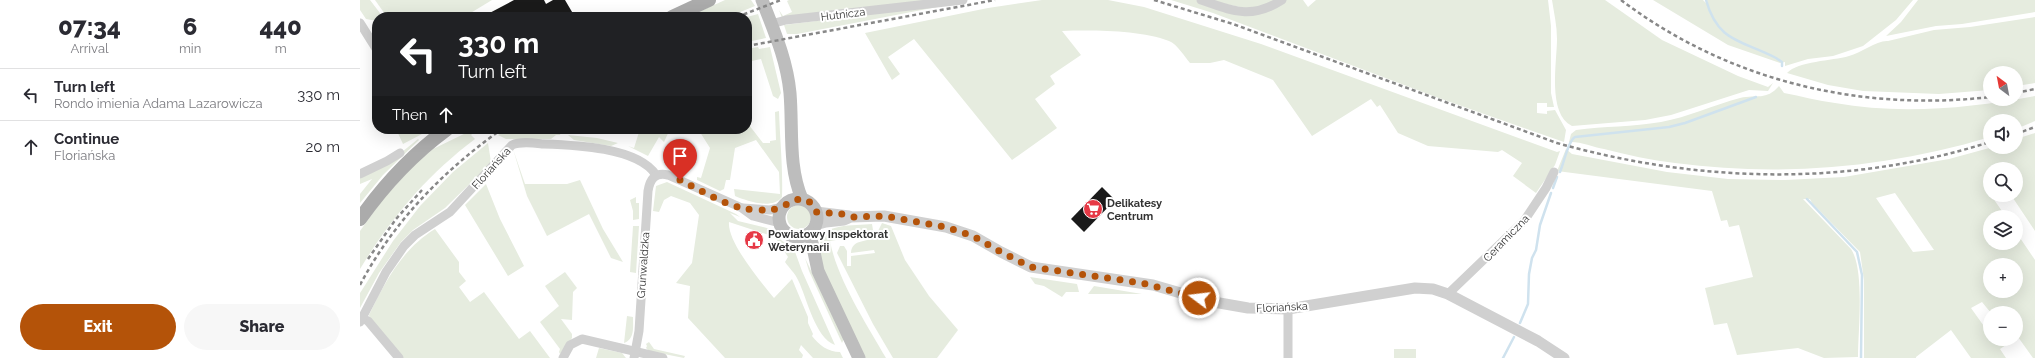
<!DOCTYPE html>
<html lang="en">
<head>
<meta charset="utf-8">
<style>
	:root { --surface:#fff; --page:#f7f7f7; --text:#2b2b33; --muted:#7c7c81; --line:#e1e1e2; --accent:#b45309 }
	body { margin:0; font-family:Raleway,sans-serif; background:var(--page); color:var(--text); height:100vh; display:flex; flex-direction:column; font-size:15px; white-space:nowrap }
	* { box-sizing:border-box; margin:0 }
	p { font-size:13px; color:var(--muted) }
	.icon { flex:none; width:22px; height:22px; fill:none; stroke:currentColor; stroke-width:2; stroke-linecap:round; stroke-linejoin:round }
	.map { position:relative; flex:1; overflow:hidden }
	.drawer { display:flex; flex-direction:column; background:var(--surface); width:360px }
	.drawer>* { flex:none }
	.guide { position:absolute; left:12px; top:12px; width:380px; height:122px; border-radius:16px; box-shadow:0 4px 16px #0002; background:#202124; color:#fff; overflow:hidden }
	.needle { width:26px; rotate:328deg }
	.buttons { position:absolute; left:1623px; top:66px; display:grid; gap:8px }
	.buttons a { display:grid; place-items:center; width:40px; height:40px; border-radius:50%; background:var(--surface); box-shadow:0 4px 16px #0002; font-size:20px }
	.pin { position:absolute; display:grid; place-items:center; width:34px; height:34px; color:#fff; margin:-41px -17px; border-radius:50% 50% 50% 0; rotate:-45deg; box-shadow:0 0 4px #0007 }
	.pin .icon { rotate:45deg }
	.me { position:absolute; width:44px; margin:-22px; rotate:285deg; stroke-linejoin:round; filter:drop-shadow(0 0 3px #0008) }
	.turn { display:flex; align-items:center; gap:14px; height:84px; padding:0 20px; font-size:18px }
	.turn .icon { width:52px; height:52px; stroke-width:2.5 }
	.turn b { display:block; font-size:28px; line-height:34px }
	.then { display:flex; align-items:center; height:38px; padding:0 20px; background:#0003; gap:8px; font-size:15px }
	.eta { display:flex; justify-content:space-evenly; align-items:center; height:68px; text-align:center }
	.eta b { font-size:24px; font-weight:800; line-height:28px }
	.cta { display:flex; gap:8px; margin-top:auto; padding:8px 20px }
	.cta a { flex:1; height:46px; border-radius:24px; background:var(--accent); color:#fff; font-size:16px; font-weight:800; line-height:46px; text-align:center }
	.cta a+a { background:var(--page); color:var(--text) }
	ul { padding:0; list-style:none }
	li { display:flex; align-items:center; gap:12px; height:52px; padding:0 20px; border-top:1px solid var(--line) }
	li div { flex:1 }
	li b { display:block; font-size:15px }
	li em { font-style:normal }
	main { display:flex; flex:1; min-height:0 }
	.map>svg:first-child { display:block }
	.green { fill:#e6ecdf; fill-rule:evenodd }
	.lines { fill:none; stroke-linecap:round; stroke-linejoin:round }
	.stream { stroke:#cfe2ee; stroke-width:2.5 }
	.building { fill:#1a1a1a }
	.minor { stroke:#d0d0d0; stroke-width:9 }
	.tertiary { stroke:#d0d0d0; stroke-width:11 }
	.secondary { stroke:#bdbdbd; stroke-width:13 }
	.primary { stroke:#ababab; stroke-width:14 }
	.rail { stroke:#888; stroke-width:2.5; stroke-dasharray:4 3; stroke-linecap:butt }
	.route { stroke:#b45309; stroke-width:7; stroke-dasharray:0 12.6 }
	.labels { text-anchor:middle; stroke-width:4; stroke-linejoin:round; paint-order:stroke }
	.street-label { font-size:11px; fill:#333; stroke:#fff }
	.poi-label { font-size:11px; font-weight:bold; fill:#333; stroke:#fff; text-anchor:start }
</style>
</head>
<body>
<main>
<section class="drawer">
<div class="eta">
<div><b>07:34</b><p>Arrival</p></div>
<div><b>6</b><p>min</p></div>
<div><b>440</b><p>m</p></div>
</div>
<ul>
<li><svg class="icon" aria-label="left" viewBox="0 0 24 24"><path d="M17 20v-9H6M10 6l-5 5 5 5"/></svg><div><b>Turn left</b><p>Rondo imienia Adama Lazarowicza</p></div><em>330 m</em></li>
<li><svg class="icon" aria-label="ahead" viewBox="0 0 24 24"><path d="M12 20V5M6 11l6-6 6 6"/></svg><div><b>Continue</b><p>Floriańska</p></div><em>20 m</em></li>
</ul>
<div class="cta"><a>Exit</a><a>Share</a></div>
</section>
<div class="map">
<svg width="1675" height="358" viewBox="0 0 1675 358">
	<rect width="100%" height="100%" fill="#fff"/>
	<g class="green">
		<polygon points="0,0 10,0 23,17 17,17 17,21 6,19 0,10"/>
		<polygon points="15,0 132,0 104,17 27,17"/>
		<polygon points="365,0 391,0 395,6 368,17 328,17"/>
		<polygon points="429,0 590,0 422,18 419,10 423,16 432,12 427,1"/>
		<path d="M682 0H748L784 7 901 44 1197 152 1200 151 1195 165 1176 193 1153 176 1162 163 1142 150 1138 152 1068 146 1038 133 1020 105 1017 107 1011 99 952 136 913 80 864 60 850 63H830C825 57 817 44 809 41 780 30 733 30 702 31L721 55 690 76 695 84 675 99 697 128 652 160 554 39 528 57 540 74 532 80 505 33 628 8Z"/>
		<polygon points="811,0 836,0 872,13 925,0 943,0 948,7 956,0 1188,0 1191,26 1191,93 1194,107 1187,107 1187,103 1177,103 1177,113 1187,114 1187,111 1195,110 1206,130 1204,142 1076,97 853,13"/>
		<polygon points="847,0 918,0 894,10"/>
		<path d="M1192 0H1245L1302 40 1378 76 1408 87 1413 83 1408 91 1389 90 1311 115 1285 120 1212 126C1187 114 1197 62 1197 39 1197 26 1194 13 1192 0Z"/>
		<polygon points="1293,0 1343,0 1348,5 1347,0 1553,0 1536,20 1503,46 1473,56 1448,59 1425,66 1425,62 1420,63 1368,45"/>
		<polygon points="1558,0 1675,0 1675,12 1602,24 1576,26 1526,36 1541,22"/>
		<polygon points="593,4 437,34 427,34 424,25"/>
		<polygon points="398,14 406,38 387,42 387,17"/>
		<path d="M1675 17V83L1656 86V73H1630V90L1579 94 1503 91 1468 85 1427 73C1438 61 1472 61 1489 56 1501 53 1517 40 1528 41L1574 30 1610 27Z"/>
		<polygon points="398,47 399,49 410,47 421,93 418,99 413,96 401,59 387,62 387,49"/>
		<path d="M1419 86 1424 93C1441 96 1458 101 1475 103 1541 115 1610 108 1675 96V121L1656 129V121H1630V137C1528 168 1421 177 1315 163 1291 160 1267 155 1244 149 1233 147 1219 141 1209 142L1211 134 1216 130C1244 126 1273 127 1301 122 1328 117 1354 105 1380 98 1397 94 1406 101 1419 86Z"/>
		<path d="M419 111C420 141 423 168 422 197 412 210 387 201 375 196L374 189 420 194 419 172 396 140 375 148 370 180H366L364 189 360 191 337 180V177L341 178 350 148 338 129H387L389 125 403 143H410V141L416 140 415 112Z"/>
		<polygon points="36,129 59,129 62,134 43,144"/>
		<polygon points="148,129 202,129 200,135 196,135 191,139 146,139 138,135"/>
		<polygon points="280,129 310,129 304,142 299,137 288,156 268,146 274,148"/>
		<path d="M116 130 111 135 115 139C67 175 31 218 0 269V231L23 199 53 166 73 149 108 132Z"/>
		<path d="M1675 133V231L1651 195H1656V169H1630V179H1627L1624 185 1646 217H1630V243H1656V232L1675 260V358H1673L1658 337 1656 338V313H1631L1622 302 1611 308 1626 329 1630 326V339H1655L1640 349 1646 358H1611L1591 330 1556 357V358H1504V280L1500 252 1452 203 1450 199H1443L1491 249C1505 270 1498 330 1498 357L1464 358 1438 348 1377 355 1367 323 1354 325 1345 288 1393 277 1379 225 1369 227 1367 220 1361 221 1352 191 1197 171 1206 149 1212 154 1307 172 1368 179 1425 180 1484 177 1589 159 1633 147H1656V139ZM1535 193 1574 250 1553 252 1516 198ZM1630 265H1656V291H1630Z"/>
		<polygon points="208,135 237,138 258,143 251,146 214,140"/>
		<polygon points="58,139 59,140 23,175 0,203 0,194 12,179 0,184 0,178 42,152"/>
		<polygon points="128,143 131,162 129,165 85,208 53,230 41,242 19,273 0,308 0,293 2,290 33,241 60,206 93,172"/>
		<polygon points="153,149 165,184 207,184 220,180 243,229 263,262 251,258 229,214 187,236 167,196"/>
		<path d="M307 182 376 214 380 217 370 213 378 221 411 229 421 240 434 249 442 271 475 345C455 338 447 298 438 280 435 273 429 268 425 262L428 257 415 237 369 222C367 242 401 282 414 298L432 279 448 317V323L453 334 452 336C459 345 468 352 480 352L483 358H453L441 345 439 350 443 355 442 358H365L328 318 330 286 316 283 332 263 339 215 330 203 311 196 304 200 299 212 293 211 296 186Z"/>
		<polygon points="126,184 140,219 164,266 148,276 105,205"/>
		<polygon points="279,195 279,219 273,220 273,211 270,200 276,197 276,203 279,203"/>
		<circle cx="439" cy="217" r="12"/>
		<path d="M522 223 531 226 545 260 569 296 598 330 577 358H533L513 324 477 253 480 246H484L487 251V266H491V256L515 253 514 250 491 253C492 239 505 243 515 237Z"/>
		<path d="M512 224 513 230 507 235 470 241C477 279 507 325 526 358H505L464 273 458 252 461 250C455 222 493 226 512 224Z"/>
		<polygon points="273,226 279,226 276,273 270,272"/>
		<path d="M75 229 99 262V272L106 281 99 287 110 302 124 292 159 339 170 331 190 358H42L10 319 9 315C25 282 42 249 75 229Z"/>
		<polygon points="445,258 484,339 482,343 449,271"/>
		<polygon points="205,272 217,288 213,292 212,320 201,319 212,334 212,338 200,354 199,352 200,349 180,322 199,306 185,286"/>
		<polygon points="670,277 717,284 719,292 706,292 702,297 684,286 675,284"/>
		<polygon points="734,286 782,294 728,294"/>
		<path d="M267 316 273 317C273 327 275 339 264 343Z"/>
		<polygon points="289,342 294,349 325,356 324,358 289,351 286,348 287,346 286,344"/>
		<polygon points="239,348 262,353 266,358 236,358"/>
		<rect x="1034" y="349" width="22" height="9"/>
	</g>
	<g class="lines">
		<g class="stream">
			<path d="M1346 0C1358 43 1382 40 1416 58L1422 62V66"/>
			<path d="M1200 172C1204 163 1208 141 1215 137L1309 127 1325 123 1396 97"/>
			<polyline points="1193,188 1197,177"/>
			<polyline points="1447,199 1497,252 1502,275 1501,358"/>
			<polyline points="1160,323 1168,304 1169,274 1172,258 1176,250 1180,225 1191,193"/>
			<polyline points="1143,358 1154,337"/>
		</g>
	</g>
	<g class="building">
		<polygon points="154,0 184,0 186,4 193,0 205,0 215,17 122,17"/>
		<polygon points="742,187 755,200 724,232 711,219"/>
		<polygon points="389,235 400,237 399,249 387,247"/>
	</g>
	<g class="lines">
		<g class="minor">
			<path d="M841 0C873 11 891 20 922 0"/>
			<polyline points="0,23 17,50"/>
			<polyline points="411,24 426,20 603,0"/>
			<polyline points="0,174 27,161 40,153"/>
			<polyline points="383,208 410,210 423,207"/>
			<polyline points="1088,294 1164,221 1186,188 1194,172"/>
			<polyline points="928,309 928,358"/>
			<polyline points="2,318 8,321 39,358"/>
			<path d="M0 322 26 272 44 246 55 235 90 212 152 145C161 141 174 143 183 144 213 145 278 147 296 175"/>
			<polyline points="203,358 210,345 222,339 303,358"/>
			<path d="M274 358 279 331 288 191C290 179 295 172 308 175L382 208 393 216 420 223"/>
		</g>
		<g class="tertiary">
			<polyline points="456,212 489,216"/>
			<polyline points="455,225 466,222 484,220 491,217 524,216 586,227 613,236 641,252 671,267 793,285 848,301 888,308 928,309 1055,288 1073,289 1088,294 1178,341 1204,358"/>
		</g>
		<g class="secondary">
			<path d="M402 0C414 31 427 60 430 93 433 129 428 166 442 199"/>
			<circle cx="438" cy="218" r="19"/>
			<polyline points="450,233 458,271 499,358"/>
		</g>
		<g class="primary">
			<polyline points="312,17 349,0"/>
			<path d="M0 219C24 185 53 154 87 129"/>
		</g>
		<g class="rail">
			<path d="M794 0 873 24 1197 143C1339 183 1489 187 1630 142"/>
			<path d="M1261 0C1367 80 1498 112 1630 97"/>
			<polyline points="377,17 421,0"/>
			<polyline points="387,46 635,0"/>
			<polyline points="1656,93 1675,89"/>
			<polyline points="1656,134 1675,127"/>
			<polyline points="8,259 36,219 62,190"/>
			<path d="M0 285C33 222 84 170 142 129"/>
		</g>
	</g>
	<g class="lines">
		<path class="route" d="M320 180C339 189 360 203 382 208 390 210 401 210 409 210 427 210 444 184 456 212L482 214 492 217 524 216 586 227 613 236 641 252 671 267 782 283 839 298"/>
	</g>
	<defs>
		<symbol id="supermarket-disc" viewBox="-11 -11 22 22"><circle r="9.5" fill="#e63946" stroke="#fff"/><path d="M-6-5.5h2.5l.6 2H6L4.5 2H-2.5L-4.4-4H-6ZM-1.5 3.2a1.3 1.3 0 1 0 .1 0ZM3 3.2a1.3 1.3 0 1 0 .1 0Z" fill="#fff"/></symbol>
		<symbol id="civic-disc" viewBox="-11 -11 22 22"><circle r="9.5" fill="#e63946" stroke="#fff"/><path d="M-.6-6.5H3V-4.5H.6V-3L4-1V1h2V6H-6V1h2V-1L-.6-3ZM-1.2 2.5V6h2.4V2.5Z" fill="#fff"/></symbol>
	</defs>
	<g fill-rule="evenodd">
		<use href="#supermarket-disc" x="722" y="198" width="22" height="22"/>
		<use href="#civic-disc" x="383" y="229" width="22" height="22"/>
	</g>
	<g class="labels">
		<g class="street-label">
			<text transform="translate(483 14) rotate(-7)" y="4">Hutnicza</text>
			<text transform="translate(131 168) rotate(-48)" y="4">Floriańska</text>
			<text transform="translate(1146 238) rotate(-46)" y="4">Ceramiczna</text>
			<text transform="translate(283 265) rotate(-86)" y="4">Grunwaldzka</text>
			<text transform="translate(922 307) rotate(-3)" y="4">Floriańska</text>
		</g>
		<g class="poi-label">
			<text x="747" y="207">Delikatesy<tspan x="747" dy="13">Centrum</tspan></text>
			<text x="408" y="238">Powiatowy Inspektorat<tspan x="408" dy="13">Weterynarii</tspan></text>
		</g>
	</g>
</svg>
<div class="buttons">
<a><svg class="needle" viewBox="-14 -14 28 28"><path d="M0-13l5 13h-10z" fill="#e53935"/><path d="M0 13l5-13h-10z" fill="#7c7c81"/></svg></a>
<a><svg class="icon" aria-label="sound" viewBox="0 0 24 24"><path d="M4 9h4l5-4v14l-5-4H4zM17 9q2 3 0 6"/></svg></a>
<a><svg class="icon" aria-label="search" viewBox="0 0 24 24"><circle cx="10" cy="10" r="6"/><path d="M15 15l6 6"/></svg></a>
<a><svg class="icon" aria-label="layers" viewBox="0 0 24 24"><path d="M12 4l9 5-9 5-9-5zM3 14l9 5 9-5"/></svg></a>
<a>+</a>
<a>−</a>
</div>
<div class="pin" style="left:320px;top:180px;background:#d93025"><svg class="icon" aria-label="arrive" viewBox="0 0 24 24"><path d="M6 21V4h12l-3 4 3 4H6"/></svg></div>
<svg class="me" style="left:839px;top:298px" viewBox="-20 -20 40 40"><circle r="17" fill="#b45309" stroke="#fff" stroke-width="3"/><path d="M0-11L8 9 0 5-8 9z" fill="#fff"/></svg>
<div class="guide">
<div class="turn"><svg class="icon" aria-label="left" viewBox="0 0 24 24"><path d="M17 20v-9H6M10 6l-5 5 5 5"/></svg><div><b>330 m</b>Turn left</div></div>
<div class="then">Then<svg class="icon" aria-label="ahead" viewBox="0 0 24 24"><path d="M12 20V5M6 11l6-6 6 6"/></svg></div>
</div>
</div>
</main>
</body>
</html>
